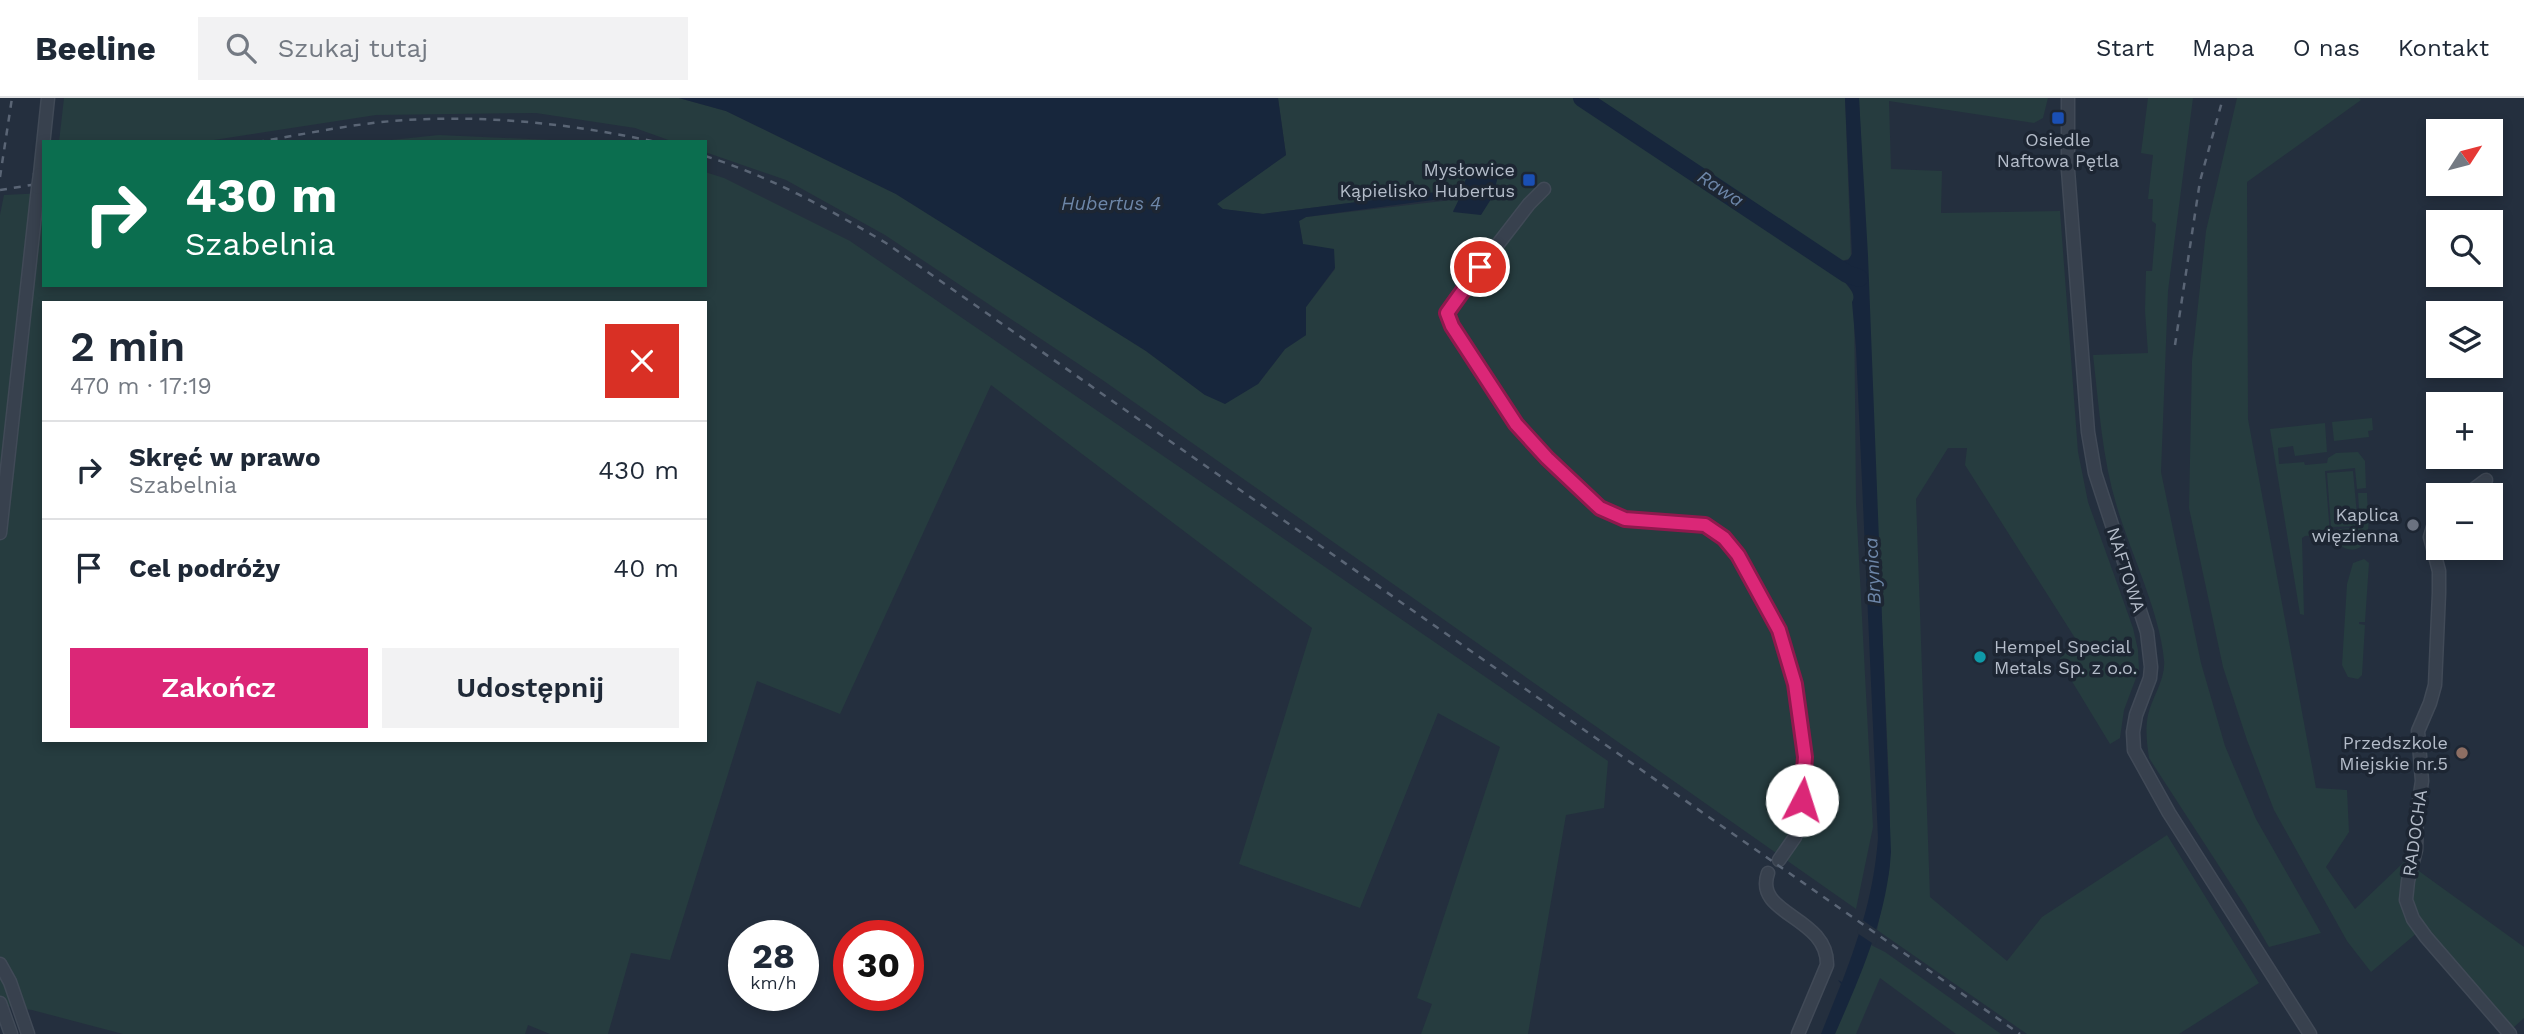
<!DOCTYPE html>
<html lang="pl">
<head>
<meta charset="utf-8">
<style>
	:root { --surface:#fff; --page:#f2f2f3; --text:#1f2937; --muted:#747a83; --line:#e0e1e3; --accent:#db2777 }
	body { margin:0; font-family:"Work Sans",sans-serif; background:var(--page); color:var(--text); height:100vh; display:flex; flex-direction:column; font-size:26px; white-space:nowrap }
	* { box-sizing:border-box; margin:0 }
	p { font-size:23px; color:var(--muted) }
	.icon { flex:none; width:38px; height:38px; fill:none; stroke:currentColor; stroke-width:2; stroke-linecap:round; stroke-linejoin:round }
	.map { position:relative; flex:1; overflow:hidden }
	.sheet { position:absolute; left:42px; top:203px; width:665px; height:441px; display:flex; flex-direction:column; background:var(--surface); border-radius:0px; box-shadow:0 4px 10px #0003 }
	.sheet>* { flex:none }
	.top-card { position:absolute; left:42px; top:42px; width:665px; height:147px; border-radius:0px; box-shadow:0 4px 10px #0003; background:#0b6e4f; color:#fff; overflow:hidden }
	.needle { width:46px; rotate:54deg }
	.fabs { position:absolute; left:2426px; top:21px; display:grid; gap:14px }
	.fabs a { display:grid; place-items:center; width:77px; height:77px; border-radius:0px; background:var(--surface); box-shadow:0 4px 10px #0003; font-size:35px }
	.speed { position:absolute; left:728px; top:822px; display:flex; gap:14px; font-size:35px; font-weight:700; text-align:center }
	.speed>* { display:grid; place-content:center; width:91px; height:91px; border-radius:50%; background:var(--surface); box-shadow:0 4px 10px #0003; line-height:1 }
	.speed small { font-size:18px; font-weight:400 }
	.speed .limit { border:10px solid #d22; background:#fff; color:#111 }
	.pin { position:absolute; display:grid; place-items:center; width:60px; height:60px; color:#fff; margin:-30px; border:4px solid #fff; border-radius:50%; box-shadow:0 2px 7px #0007 }
	.me { position:absolute; width:77px; margin:-38px; rotate:5deg; stroke-linejoin:round; filter:drop-shadow(0 0 5px #0008) }
	.turn { display:flex; align-items:center; gap:24px; height:147px; padding:0 28px; font-size:32px }
	.turn .icon { width:91px; height:91px; stroke-width:2.5 }
	.turn b { display:block; font-size:49px; line-height:60px }
	.round { display:grid; place-items:center; flex:none; width:74px; height:74px; border-radius:0px; background:var(--page) }
	.summary { display:flex; align-items:center; justify-content:space-between; height:119px; padding:0 28px }
	h1 { font-size:42px; font-weight:600; line-height:52px }
	.button { display:flex; gap:14px; margin-top:auto; padding:14px 28px }
	.button a { flex:1; height:80px; border-radius:0px; background:var(--accent); color:#fff; font-size:28px; font-weight:600; line-height:80px; text-align:center }
	.button a+a { background:var(--page); color:var(--text) }
	ul { padding:0; list-style:none }
	li { display:flex; align-items:center; gap:21px; height:98px; padding:0 28px; border-top:2px solid var(--line) }
	li div { flex:1 }
	li b { display:block; font-size:26px }
	li em { font-style:normal }
	header { display:flex; align-items:center; gap:42px; box-sizing:border-box; height:98px; padding:0 35px; background:var(--surface); border-bottom:2px solid var(--line) }
	header strong { font-size:33px }
	nav { display:flex; gap:38px; margin-inline-start:auto; font-size:24px }
	.search { width:490px; height:63px; background:var(--page); display:flex; align-items:center; gap:18px; box-sizing:border-box; padding:0 24px; border-radius:0px; color:var(--muted); font-size:26px }
	.map>svg:first-child { display:block }
	.green { fill:#263c3f; fill-rule:evenodd }
	.water { fill:#17263c }
	.pier { fill:#242f3e }
	.lines { fill:none; stroke-linecap:round; stroke-linejoin:round }
	.stream { stroke:#17263c; stroke-width:2.5 }
	.river { stroke:#17263c; stroke-width:18 }
	.minor-casing { stroke:#414a57; stroke-width:15 }
	.minor { stroke:#38414e; stroke-width:12 }
	.rail { stroke:#5a6575; stroke-width:2.5; stroke-dasharray:7 7; stroke-linecap:butt }
	.minor-bridge-casing { stroke:#414a57; stroke-width:15; stroke-linecap:butt }
	.minor-bridge { stroke:#38414e; stroke-width:12 }
	.route-casing { stroke:#8e194d; stroke-width:18 }
	.route { stroke:#db2777; stroke-width:12 }
	.transit-dot { fill:#1a4fb4; stroke:#1d2633; stroke-width:2.5 }
	.worship-dot { fill:#6b7280; stroke:#1d2633; stroke-width:2.5 }
	.culture-dot { fill:#0f9aa8; stroke:#1d2633; stroke-width:2.5 }
	.education-dot { fill:#8d6e63; stroke:#1d2633; stroke-width:2.5 }
	.labels { text-anchor:middle; stroke-width:7; stroke-linejoin:round; paint-order:stroke }
	.poi-label { font-size:18px; fill:#b4bcc9; stroke:#1d2633; text-anchor:end }
	.street-label { font-size:18px; fill:#b4bcc9; stroke:#1d2633 }
	.water-label { font-size:19px; font-style:italic; fill:#6d86a8; stroke:#1d2633 }
</style>
</head>
<body>
<header>
<strong>Beeline</strong>
<div class="search"><svg class="icon" aria-label="search" viewBox="0 0 24 24"><circle cx="10" cy="10" r="6"/><path d="M15 15l6 6"/></svg>Szukaj tutaj</div>
<nav><a>Start</a><a>Mapa</a><a>O nas</a><a>Kontakt</a></nav>
</header>
<div class="map">
<svg width="2524" height="936" viewBox="0 0 2524 936">
	<rect width="100%" height="100%" fill="#242f3e"/>
	<g class="green">
		<polygon points="64,0 679,0 726,13 896,96 1146,253 1205,297 1258,286 1285,251 1306,237 1306,209 1335,171 1303,146 1299,123 1306,119 1460,101 1453,113 1493,98 1498,74 1472,69 1462,91 1263,116 1222,111 1216,106 1286,57 1278,0 1578,0 1818,160 1843,182 1854,196 1856,405 1873,729 1856,811 1101,281 885,137 786,82 705,54 705,44 674,44 635,30 536,15 376,17 201,44 59,44"/>
		<polygon points="1586,0 1845,0 1851,160 1842,163 1820,155"/>
		<polygon points="1859,0 2048,0 2043,20 2034,25 1889,3 1891,71 1942,73 1941,115 2060,113 2078,354 2088,404 2133,530 2138,552 2139,572 2124,612 2120,640 2110,646 2059,562 2075,540 1965,367 1967,350 1948,350 1916,401 1930,799 2007,863 2042,819 2167,737 2259,885 2179,936 2027,936 1877,832 1890,768 1890,707"/>
		<path d="M2148 0H2193L2168 193 2161 374 2201 565 2225 648 2256 721 2321 835 2269 849 2245 808 2149 660C2147 645 2145 632 2148 617 2152 599 2166 581 2164 562 2160 515 2131 456 2117 409 2102 360 2099 308 2093 257L2148 255 2145 213 2146 173H2152L2156 126 2152 123 2153 101H2148L2153 57 2141 55Z"/>
		<polygon points="2237,0 2359,0 2361,2 2247,84 2248,321 2316,690 2347,692 2349,734 2326,769 2355,811 2405,763 2524,849 2524,920 2513,930 2425,828 2371,874 2347,843 2274,712 2247,642 2223,569 2189,410 2192,263 2206,133"/>
		<polygon points="439,37 594,44 372,44"/>
		<path d="M705 74 724 80 850 143 1608 663 1604 710 1566 717 1528 936H1421L1432 906 1417 900 1500 649 1438 615 1360 810 1239 766 1312 530 991 287 840 616 757 583 670 862 631 855 608 936H550L528 927 525 936H123L32 912 0 907V117L4 97 44 95V187H705ZM44 205H705V642H44Z"/>
		<polygon points="2372,320 2373,332 2368,333 2369,339 2334,343 2332,324"/>
		<polygon points="2325,325 2327,354 2295,358 2293,348 2278,350 2279,366 2304,364 2305,367 2327,365 2328,360 2336,355 2358,354 2365,363 2366,390 2357,391 2355,370 2325,373 2330,436 2305,438 2302,440 2304,517 2300,516 2270,331"/>
		<polygon points="2353,373 2358,428 2331,429 2327,375"/>
		<path d="M2358 395H2367C2367 409 2371 427 2366 441 2358 461 2334 450 2331 432L2360 429Z"/>
		<polygon points="2364,461 2369,465 2365,524 2359,524 2359,526 2365,527 2362,577 2358,581 2348,579 2342,567 2347,486 2353,465"/>
		<polygon points="1871,847 1885,854 2001,936 1956,936 1880,880 1856,936 1835,936"/>
	</g>
	<g class="water">
		<polygon points="679,0 1278,0 1286,57 1217,106 1223,111 1263,116 1461,91 1472,69 1499,74 1493,98 1481,117 1453,114 1459,101 1455,99 1306,119 1299,123 1303,146 1334,151 1335,170 1306,209 1306,237 1285,251 1258,286 1225,306 1205,297 1146,253 896,96 726,13"/>
		<path d="M1845 0H1859L1868 158 1891 754C1887 818 1861 877 1835 936H1821L1841 886 1838 882 1842 884C1861 834 1874 793 1878 740L1856 250 1852 204C1857 196 1848 188 1843 182L1852 177 1842 163 1848 162 1852 156Z"/>
	</g>
	<polygon class="pier" points="1861,821 1880,834 1875,847 1857,835"/>
	<g class="lines">
		<g class="stream">
			<polyline points="1629,38 1632,34"/>
			<polyline points="1493,98 1514,99"/>
		</g>
		<polyline class="river" points="1582,0 1847,176 1859,180"/>
		<defs>
			<g id="minor">
				<polyline points="2068,0 2068,72 2088,334 2095,375 2147,534 2151,569 2150,580 2136,617 2133,634 2134,652 2169,715 2310,936"/>
				<polyline points="40,76 48,0"/>
				<polyline points="1544,91 1529,106 1454,203 1447,215 1452,228 1516,326 1547,360 1600,410 1625,421 1705,427 1724,440 1738,457 1779,532 1795,586 1805,659 1800,723 1795,739 1779,762"/>
				<polyline points="2466,397 2486,382"/>
				<polyline points="2438,420 2435,422 2430,439 2439,473 2439,495 2435,587 2430,605 2418,633 2422,683 2417,716 2416,752 2408,783 2406,802 2413,821 2426,839 2510,936"/>
				<polyline points="0,435 38,90"/>
				<path d="M1768 775C1753 817 1828 818 1827 867L1798 936"/>
				<polyline points="0,866 10,884 28,936"/>
				<polyline points="0,905 11,936"/>
			</g>
		</defs>
		<use href="#minor" class="minor-casing"/>
		<use href="#minor" class="minor"/>
		<g class="rail">
			<path d="M257 44C306 36 356 25 406 22 491 17 573 26 656 44"/>
			<path d="M705 58C769 78 829 111 886 145L2020 936"/>
			<polyline points="0,79 12,0"/>
			<polyline points="0,92 44,85"/>
			<polyline points="2175,247 2200,83 2223,0"/>
		</g>
		<defs>
			<polyline id="minor-bridge" points="38,90 40,76"/>
		</defs>
		<use href="#minor-bridge" class="minor-bridge-casing"/>
		<use href="#minor-bridge" class="minor-bridge"/>
	</g>
	<g class="lines">
		<defs>
			<polyline id="route" points="1480,169 1447,215 1452,228 1516,326 1547,360 1600,410 1625,421 1705,427 1724,440 1738,457 1779,532 1795,586 1805,659 1802,702"/>
		</defs>
		<use href="#route" class="route-casing"/>
		<use href="#route" class="route"/>
	</g>
	<g class="transit-dot">
		<rect x="2051" y="13" width="14" height="14" rx="3.5"/>
		<rect x="1522" y="75" width="14" height="14" rx="3.5"/>
	</g>
	<circle class="worship-dot" cx="2413" cy="427" r="7"/>
	<circle class="culture-dot" cx="1980" cy="559" r="7"/>
	<circle class="education-dot" cx="2462" cy="655" r="7"/>
	<g class="labels">
		<g class="poi-label">
			<text x="2058" y="48" text-anchor="middle">Osiedle<tspan x="2058" dy="21">Naftowa Pętla</tspan></text>
			<text x="1515" y="78">Mysłowice<tspan x="1515" dy="21">Kąpielisko Hubertus</tspan></text>
			<text x="2399" y="423">Kaplica<tspan x="2399" dy="21">więzienna</tspan></text>
			<text x="1994" y="555" text-anchor="start">Hempel Special<tspan x="1994" dy="21">Metals Sp. z o.o.</tspan></text>
			<text x="2448" y="651">Przedszkole<tspan x="2448" dy="21">Miejskie nr.5</tspan></text>
		</g>
		<g class="street-label">
			<text transform="translate(2126 472) rotate(72)" y="6">NAFTOWA</text>
			<text transform="translate(2415 735) rotate(-82)" y="6">RADOCHA</text>
		</g>
		<g class="water-label">
			<text transform="translate(1721 90) rotate(33)" y="7">Rawa</text>
			<text x="1111" y="112">Hubertus 4</text>
			<text transform="translate(1872 473) rotate(-93)" y="7">Brynica</text>
		</g>
	</g>
</svg>
<div class="fabs">
<a><svg class="needle" viewBox="-14 -14 28 28"><path d="M0-13l5 13h-10z" fill="#e53935"/><path d="M0 13l5-13h-10z" fill="#747a83"/></svg></a>
<a><svg class="icon" aria-label="search" viewBox="0 0 24 24"><circle cx="10" cy="10" r="6"/><path d="M15 15l6 6"/></svg></a>
<a><svg class="icon" aria-label="layers" viewBox="0 0 24 24"><path d="M12 4l9 5-9 5-9-5zM3 14l9 5 9-5"/></svg></a>
<a>+</a>
<a>−</a>
</div>
<div class="speed"><div>28<small>km/h</small></div><div class="limit">30</div></div>
<div class="pin" style="left:1480px;top:169px;background:#d93025"><svg class="icon" aria-label="arrive" viewBox="0 0 24 24"><path d="M6 21V4h12l-3 4 3 4H6"/></svg></div>
<svg class="me" style="left:1802px;top:702px" viewBox="-20 -20 40 40"><circle r="19" fill="#fff"/><path d="M0-13L10 11 0 6-10 11z" fill="#db2777"/></svg>
<div class="top-card">
<div class="turn"><svg class="icon" aria-label="right" viewBox="0 0 24 24"><path d="M7 20v-9h11M14 6l5 5-5 5"/></svg><div><b>430 m</b>Szabelnia</div></div>
</div>
<section class="sheet">
<div class="summary"><div><h1>2 min</h1><p>470 m · 17:19</p></div><a class="round" style="background:#d93025;color:#fff"><svg class="icon" aria-label="close" viewBox="0 0 24 24"><path d="M6 6l12 12M18 6L6 18"/></svg></a></div>
<ul>
<li><svg class="icon" aria-label="right" viewBox="0 0 24 24"><path d="M7 20v-9h11M14 6l5 5-5 5"/></svg><div><b>Skręć w prawo</b><p>Szabelnia</p></div><em>430 m</em></li>
<li><svg class="icon" aria-label="arrive" viewBox="0 0 24 24"><path d="M6 21V4h12l-3 4 3 4H6"/></svg><div><b>Cel podróży</b></div><em>40 m</em></li>
</ul>
<div class="button"><a>Zakończ</a><a>Udostępnij</a></div>
</section>
</div>
</body>
</html>
